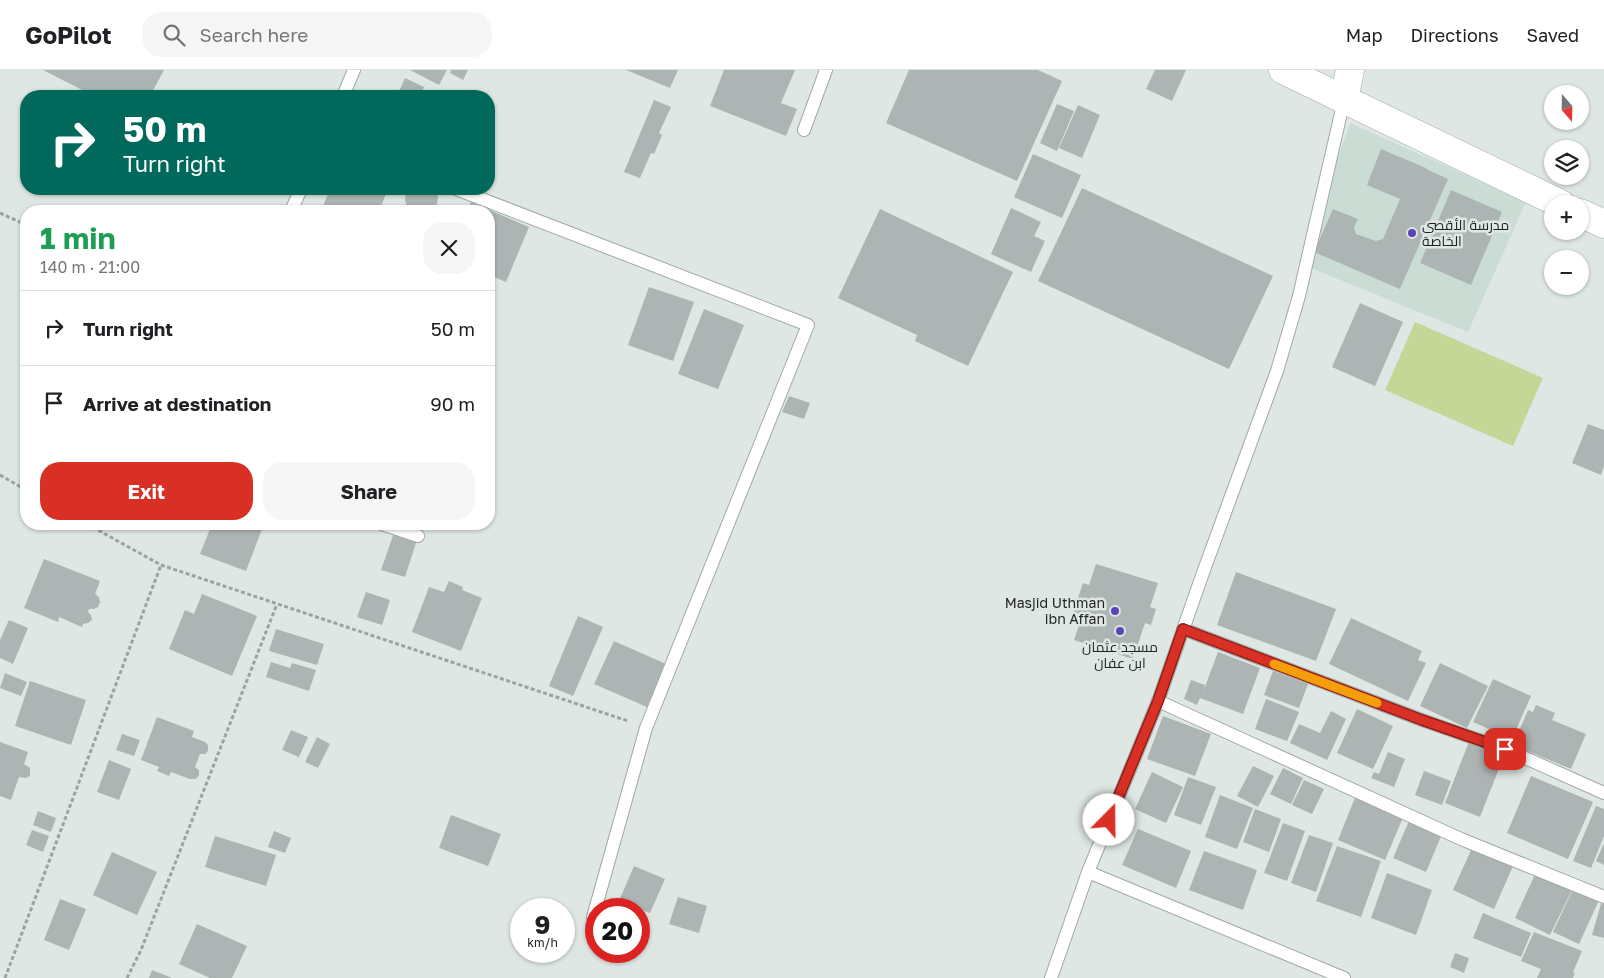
<!DOCTYPE html>
<html lang="en">
<head>
<meta charset="utf-8">
<style>
	:root { --surface:#fff; --page:#f6f6f6; --text:#202124; --muted:#757577; --line:#e0e0e0; --accent:#d93025 }
	body { margin:0; font-family:"Golos Text",Cairo,sans-serif; background:var(--page); color:var(--text); height:100vh; display:flex; flex-direction:column; font-size:19px; white-space:nowrap }
	* { box-sizing:border-box; margin:0 }
	p { font-size:16px; color:var(--muted) }
	.icon { flex:none; width:28px; height:28px; fill:none; stroke:currentColor; stroke-width:2; stroke-linecap:round; stroke-linejoin:round }
	.map { position:relative; flex:1; overflow:hidden }
	.drawer { position:absolute; left:20px; top:135px; width:475px; height:325px; display:flex; flex-direction:column; background:var(--surface); border-radius:20px; box-shadow:0 1px 4px #0004 }
	.drawer>* { flex:none }
	.top-card { position:absolute; left:20px; top:20px; width:475px; height:105px; border-radius:20px; box-shadow:0 1px 4px #0004; background:#00695c; color:#fff; overflow:hidden }
	.needle { width:32px; rotate:160deg }
	.controls { position:absolute; left:1544px; top:15px; display:grid; gap:10px }
	.controls a { display:grid; place-items:center; width:45px; height:45px; border-radius:50%; background:var(--surface); box-shadow:0 1px 4px #0004; font-size:25px }
	.speed { position:absolute; left:510px; top:828px; display:flex; gap:10px; font-size:25px; font-weight:700; text-align:center }
	.speed>* { display:grid; place-content:center; width:65px; height:65px; border-radius:50%; background:var(--surface); box-shadow:0 1px 4px #0004; line-height:1 }
	.speed small { font-size:12px; font-weight:400 }
	.speed .limit { border:8px solid #d22; background:#fff; color:#111 }
	.pin { position:absolute; display:grid; place-items:center; width:42px; height:42px; color:#fff; margin:-21px; border-radius:10px; box-shadow:0 2px 8px #0006 }
	.me { position:absolute; width:55px; margin:-28px; rotate:22deg; stroke-linejoin:round; filter:drop-shadow(0 0 4px #0008) }
	.turn { display:flex; align-items:center; gap:18px; height:105px; padding:0 20px; font-size:22px }
	.turn .icon { width:65px; height:65px; stroke-width:2.5 }
	.turn b { display:block; font-size:35px; line-height:42px }
	.round { display:grid; place-items:center; flex:none; width:52px; height:52px; border-radius:20px; background:var(--page) }
	.summary { display:flex; align-items:center; justify-content:space-between; height:85px; padding:0 20px }
	h1 { font-size:30px; font-weight:700; line-height:38px; color:#1e9e55 }
	.primary-button { display:flex; gap:10px; margin-top:auto; padding:10px 20px }
	.primary-button a { flex:1; height:58px; border-radius:20px; background:var(--accent); color:#fff; font-size:20px; font-weight:700; line-height:58px; text-align:center }
	.primary-button a+a { background:var(--page); color:var(--text) }
	ul { padding:0; list-style:none }
	li { display:flex; align-items:center; gap:15px; height:75px; padding:0 20px; border-top:1px solid var(--line) }
	li div { flex:1 }
	li b { display:block; font-size:19px }
	li em { font-style:normal }
	header { display:flex; align-items:center; gap:30px; box-sizing:border-box; height:70px; padding:0 25px; background:var(--surface); border-bottom:1px solid var(--line) }
	header strong { font-size:24px }
	nav { display:flex; gap:28px; margin-inline-start:auto; font-size:18px }
	.search { width:350px; height:45px; background:var(--page); display:flex; align-items:center; gap:12px; box-sizing:border-box; padding:0 18px; border-radius:20px; color:var(--muted); font-size:19px }
	.map>svg:first-child { display:block }
	.built { fill:#cbdcd5 }
	.green { fill:#c4d796 }
	.building { fill:#acb5b4 }
	.lines { fill:none; stroke-linecap:round; stroke-linejoin:round }
	.service-casing { stroke:#a1a9a5; stroke-width:14 }
	.tertiary-casing { stroke:#a1a9a5; stroke-width:29 }
	.secondary-casing { stroke:#a1a9a5; stroke-width:29 }
	.path { stroke:#9ca3a0; stroke-width:3; stroke-dasharray:4 2.5; stroke-linecap:butt }
	.service { stroke:#fff; stroke-width:12 }
	.tertiary { stroke:#fff; stroke-width:28 }
	.secondary { stroke:#fff; stroke-width:28 }
	.route-casing { stroke:#8d1f18; stroke-width:12 }
	.route { stroke:#d93025; stroke-width:9 }
	.slow { stroke:#f59e0b; stroke-width:9 }
	.poi-dot { fill:#5a42bb; stroke:#dee7e3; stroke-width:2 }
	.labels { text-anchor:middle; stroke-width:5; stroke-linejoin:round; paint-order:stroke }
	.poi-label { font-size:14px; fill:#1f2221; stroke:#dee7e3; text-anchor:start }
</style>
</head>
<body>
<header>
<strong>GoPilot</strong>
<div class="search"><svg class="icon" aria-label="search" viewBox="0 0 24 24"><circle cx="10" cy="10" r="6"/><path d="M15 15l6 6"/></svg>Search here</div>
<nav><a>Map</a><a>Directions</a><a>Saved</a></nav>
</header>
<div class="map">
<svg width="1604" height="908" viewBox="0 0 1604 908">
	<rect width="100%" height="100%" fill="#dee7e3"/>
	<polygon class="built" points="1350,53 1526,132 1468,262 1301,194"/>
	<polygon class="green" points="1415,252 1543,308 1513,376 1385,320"/>
	<g class="building">
		<polygon points="43,0 164,0 150,26 94,26"/>
		<polygon points="410,0 447,0 439,15"/>
		<polygon points="451,0 468,0 463,10 450,3"/>
		<polygon points="626,0 678,0 670,18"/>
		<polygon points="724,0 795,0 781,33 797,39 786,66 710,36"/>
		<polygon points="909,0 1038,0 1062,11 1017,111 886,53"/>
		<polygon points="1155,0 1186,0 1172,31 1146,19"/>
		<polygon points="405,8 424,17 420,26 403,26 398,24"/>
		<polygon points="654,30 671,37 659,63 662,65 654,84 651,83 640,108 624,102"/>
		<polygon points="1057,34 1074,41 1057,81 1040,73"/>
		<polygon points="1078,35 1100,45 1082,88 1059,78"/>
		<polygon points="1381,79 1426,98 1426,99 1448,109 1400,219 1314,182 1333,139 1358,149 1354,157 1356,164 1376,171 1383,169 1400,129 1367,115"/>
		<polygon points="1033,84 1081,105 1062,148 1014,127"/>
		<polygon points="1082,118 1273,206 1229,299 1038,211"/>
		<polygon points="330,119 388,119 379,141 321,141"/>
		<polygon points="408,119 434,119 438,127 437,134 433,140 411,141 407,137 405,130 406,122"/>
		<polygon points="1451,120 1502,142 1471,215 1420,193"/>
		<polygon points="471,132 529,157 506,212 489,205 489,141 467,141"/>
		<polygon points="1011,138 1041,152 1034,166 1045,171 1031,202 991,184"/>
		<polygon points="880,139 1013,202 968,296 915,271 917,265 838,228"/>
		<polygon points="649,217 694,232 673,291 628,275"/>
		<polygon points="1360,233 1403,252 1375,316 1332,297"/>
		<polygon points="704,239 744,255 718,319 678,304"/>
		<polygon points="789,326 810,333 804,349 782,342"/>
		<polygon points="1588,354 1604,360 1604,396 1601,405 1572,393"/>
		<polygon points="212,454 264,454 246,501 200,484"/>
		<polygon points="394,463 417,470 405,507 381,500"/>
		<polygon points="44,489 100,511 95,524 99,527 100,532 98,537 94,539 89,539 88,542 91,545 92,550 88,553 83,554 82,557 59,547 58,552 24,538"/>
		<polygon points="1096,494 1158,513 1150,537 1156,539 1151,555 1145,553 1133,589 1074,570 1082,546 1073,543 1083,513 1089,515"/>
		<polygon points="1236,502 1336,539 1316,591 1217,555"/>
		<polygon points="449,511 463,517 462,520 482,528 461,581 412,562 429,517 444,522"/>
		<polygon points="366,522 390,530 382,555 357,547"/>
		<polygon points="202,524 257,546 232,606 169,579 185,540 194,544"/>
		<polygon points="578,546 603,557 573,626 549,616"/>
		<polygon points="1351,548 1422,581 1418,590 1426,593 1408,631 1329,594"/>
		<polygon points="9,550 28,558 13,594 0,588 0,570"/>
		<polygon points="276,559 324,574 317,595 269,581"/>
		<polygon points="614,571 666,594 647,637 594,614"/>
		<polygon points="1218,582 1260,598 1243,644 1200,628 1197,635 1184,629 1191,610 1205,615 1203,622"/>
		<polygon points="271,592 290,598 292,593 316,600 309,621 266,607"/>
		<polygon points="1440,593 1488,616 1467,658 1420,636"/>
		<polygon points="1273,601 1308,614 1299,638 1264,625"/>
		<polygon points="5,603 27,612 21,626 0,618"/>
		<polygon points="1493,609 1531,626 1512,669 1473,652"/>
		<polygon points="30,611 86,630 71,675 15,656"/>
		<polygon points="1266,629 1299,642 1287,671 1255,659"/>
		<polygon points="1536,635 1555,643 1552,650 1586,664 1571,699 1513,675 1528,640 1533,642"/>
		<polygon points="1357,639 1393,656 1373,699 1337,683"/>
		<polygon points="1331,641 1346,649 1327,690 1290,673 1299,654 1320,663"/>
		<polygon points="1163,646 1211,664 1195,706 1147,689"/>
		<polygon points="157,647 194,661 192,667 205,672 208,675 208,681 205,684 200,684 195,697 199,700 199,705 196,709 190,709 171,702 169,706 157,701 159,697 141,690"/>
		<polygon points="291,660 308,667 299,687 282,680"/>
		<polygon points="122,664 140,670 134,686 116,680"/>
		<polygon points="317,667 330,674 318,698 305,692"/>
		<polygon points="1470,669 1505,683 1480,747 1445,733"/>
		<polygon points="0,672 28,682 24,694 30,698 30,706 26,708 19,707 11,730 0,726"/>
		<polygon points="1388,682 1405,689 1394,717 1371,708 1374,702 1379,704"/>
		<polygon points="109,690 131,699 119,730 97,722"/>
		<polygon points="1253,696 1274,706 1258,737 1237,726"/>
		<polygon points="1283,698 1303,708 1291,734 1270,724"/>
		<polygon points="1424,701 1451,711 1442,735 1415,725"/>
		<polygon points="1152,702 1183,717 1166,753 1135,739"/>
		<polygon points="1531,706 1593,732 1568,789 1507,763"/>
		<polygon points="1188,707 1216,717 1201,755 1174,745"/>
		<polygon points="1304,710 1324,719 1312,744 1292,735"/>
		<polygon points="1220,725 1253,738 1237,779 1205,767"/>
		<polygon points="1356,725 1404,745 1385,790 1338,770"/>
		<polygon points="1596,736 1604,739 1604,766 1591,798 1573,791"/>
		<polygon points="1255,739 1281,749 1269,782 1243,772"/>
		<polygon points="38,741 56,748 51,762 33,755"/>
		<polygon points="451,745 501,764 488,796 439,778"/>
		<polygon points="1409,751 1442,764 1426,802 1393,788"/>
		<polygon points="1283,753 1305,761 1287,811 1264,803"/>
		<polygon points="1138,759 1191,781 1176,818 1122,795"/>
		<polygon points="32,760 49,766 43,782 26,775"/>
		<polygon points="274,761 291,768 285,783 268,777"/>
		<polygon points="1309,765 1333,773 1316,822 1291,813"/>
		<polygon points="215,766 276,785 266,816 205,797"/>
		<polygon points="1604,773 1604,795 1596,791"/>
		<polygon points="1337,776 1381,791 1361,847 1316,831"/>
		<polygon points="1472,778 1513,796 1494,839 1453,820"/>
		<polygon points="1204,781 1257,800 1243,840 1189,820"/>
		<polygon points="112,782 157,802 137,845 93,825"/>
		<polygon points="634,796 665,809 650,843 619,831"/>
		<polygon points="1537,800 1573,818 1550,865 1515,848"/>
		<polygon points="1387,803 1432,820 1416,865 1371,848"/>
		<polygon points="1574,817 1600,828 1579,874 1553,862"/>
		<polygon points="678,827 707,836 699,863 669,854"/>
		<polygon points="60,829 86,839 69,880 44,870"/>
		<polygon points="1601,834 1604,834 1604,868 1592,865"/>
		<polygon points="1483,843 1531,863 1521,887 1473,868"/>
		<polygon points="197,854 247,876 232,908 210,908 179,894"/>
		<polygon points="1534,862 1582,881 1573,902 1575,903 1573,908 1537,908 1541,899 1521,891"/>
		<polygon points="1455,883 1469,888 1464,903 1450,897"/>
		<polygon points="152,900 172,908 149,908"/>
	</g>
	<g class="lines">
		<defs>
			<g id="service">
				<polyline points="343,26 354,0"/>
				<polyline points="804,60 826,0"/>
				<polyline points="456,119 808,255 646,658 593,847"/>
				<polyline points="291,141 301,119"/>
				<polyline points="382,454 418,466"/>
				<polyline points="1183,559 1422,650 1505,679 1604,723"/>
				<polyline points="1158,631 1461,769 1604,827"/>
				<polyline points="1088,802 1344,908"/>
				<polyline points="1051,908 1088,802 1158,631 1204,500 1277,301 1299,226 1344,30"/>
			</g>
			<polyline id="tertiary" points="1344,30 1350,0"/>
			<g id="secondary">
				<polyline points="1283,0 1561,134"/>
				<polyline points="1580,143 1604,154"/>
			</g>
		</defs>
		<use href="#service" class="service-casing"/>
		<use href="#tertiary" class="tertiary-casing"/>
		<use href="#secondary" class="secondary-casing"/>
		<g class="path">
			<polyline points="0,143 26,155"/>
			<polyline points="0,405 26,420"/>
			<polyline points="87,454 161,495 628,651"/>
			<polyline points="5,908 161,495"/>
			<polyline points="127,908 141,880 277,534"/>
		</g>
		<use href="#service" class="service"/>
		<use href="#tertiary" class="tertiary"/>
		<use href="#secondary" class="secondary"/>
	</g>
	<g class="lines">
		<defs>
			<polyline id="route" points="1109,750 1158,631 1183,559 1422,650 1505,679"/>
		</defs>
		<use href="#route" class="route-casing"/>
		<use href="#route" class="route"/>
		<polyline class="slow" points="1274,594 1377,633"/>
	</g>
	<g class="poi-dot">
		<circle cx="1412" cy="163" r="5"/>
		<circle cx="1115" cy="541" r="5"/>
		<circle cx="1120" cy="561" r="5"/>
	</g>
	<g class="labels">
		<g class="poi-label">
			<text x="1422" y="160">مدرسة الأقصى<tspan x="1422" dy="16">الخاصة</tspan></text>
			<text x="1105" y="538" text-anchor="end">Masjid Uthman<tspan x="1105" dy="16">ibn Affan</tspan></text>
			<text x="1120" y="582" text-anchor="middle">مسجد عثمان<tspan x="1120" dy="16">ابن عفان</tspan></text>
		</g>
	</g>
</svg>
<div class="controls">
<a><svg class="needle" viewBox="-14 -14 28 28"><path d="M0-13l5 13h-10z" fill="#e53935"/><path d="M0 13l5-13h-10z" fill="#757577"/></svg></a>
<a><svg class="icon" aria-label="layers" viewBox="0 0 24 24"><path d="M12 4l9 5-9 5-9-5zM3 14l9 5 9-5"/></svg></a>
<a>+</a>
<a>−</a>
</div>
<div class="speed"><div>9<small>km/h</small></div><div class="limit">20</div></div>
<div class="pin" style="left:1505px;top:679px;background:#d93025"><svg class="icon" aria-label="arrive" viewBox="0 0 24 24"><path d="M6 21V4h12l-3 4 3 4H6"/></svg></div>
<svg class="me" style="left:1109px;top:750px" viewBox="-20 -20 40 40"><circle r="19" fill="#fff"/><path d="M0-13L10 11 0 6-10 11z" fill="#d93025"/></svg>
<div class="top-card">
<div class="turn"><svg class="icon" aria-label="right" viewBox="0 0 24 24"><path d="M7 20v-9h11M14 6l5 5-5 5"/></svg><div><b>50 m</b>Turn right</div></div>
</div>
<section class="drawer">
<div class="summary"><div><h1>1 min</h1><p>140 m · 21:00</p></div><a class="round"><svg class="icon" aria-label="close" viewBox="0 0 24 24"><path d="M6 6l12 12M18 6L6 18"/></svg></a></div>
<ul>
<li><svg class="icon" aria-label="right" viewBox="0 0 24 24"><path d="M7 20v-9h11M14 6l5 5-5 5"/></svg><div><b>Turn right</b></div><em>50 m</em></li>
<li><svg class="icon" aria-label="arrive" viewBox="0 0 24 24"><path d="M6 21V4h12l-3 4 3 4H6"/></svg><div><b>Arrive at destination</b></div><em>90 m</em></li>
</ul>
<div class="primary-button"><a>Exit</a><a>Share</a></div>
</section>
</div>
</body>
</html>
